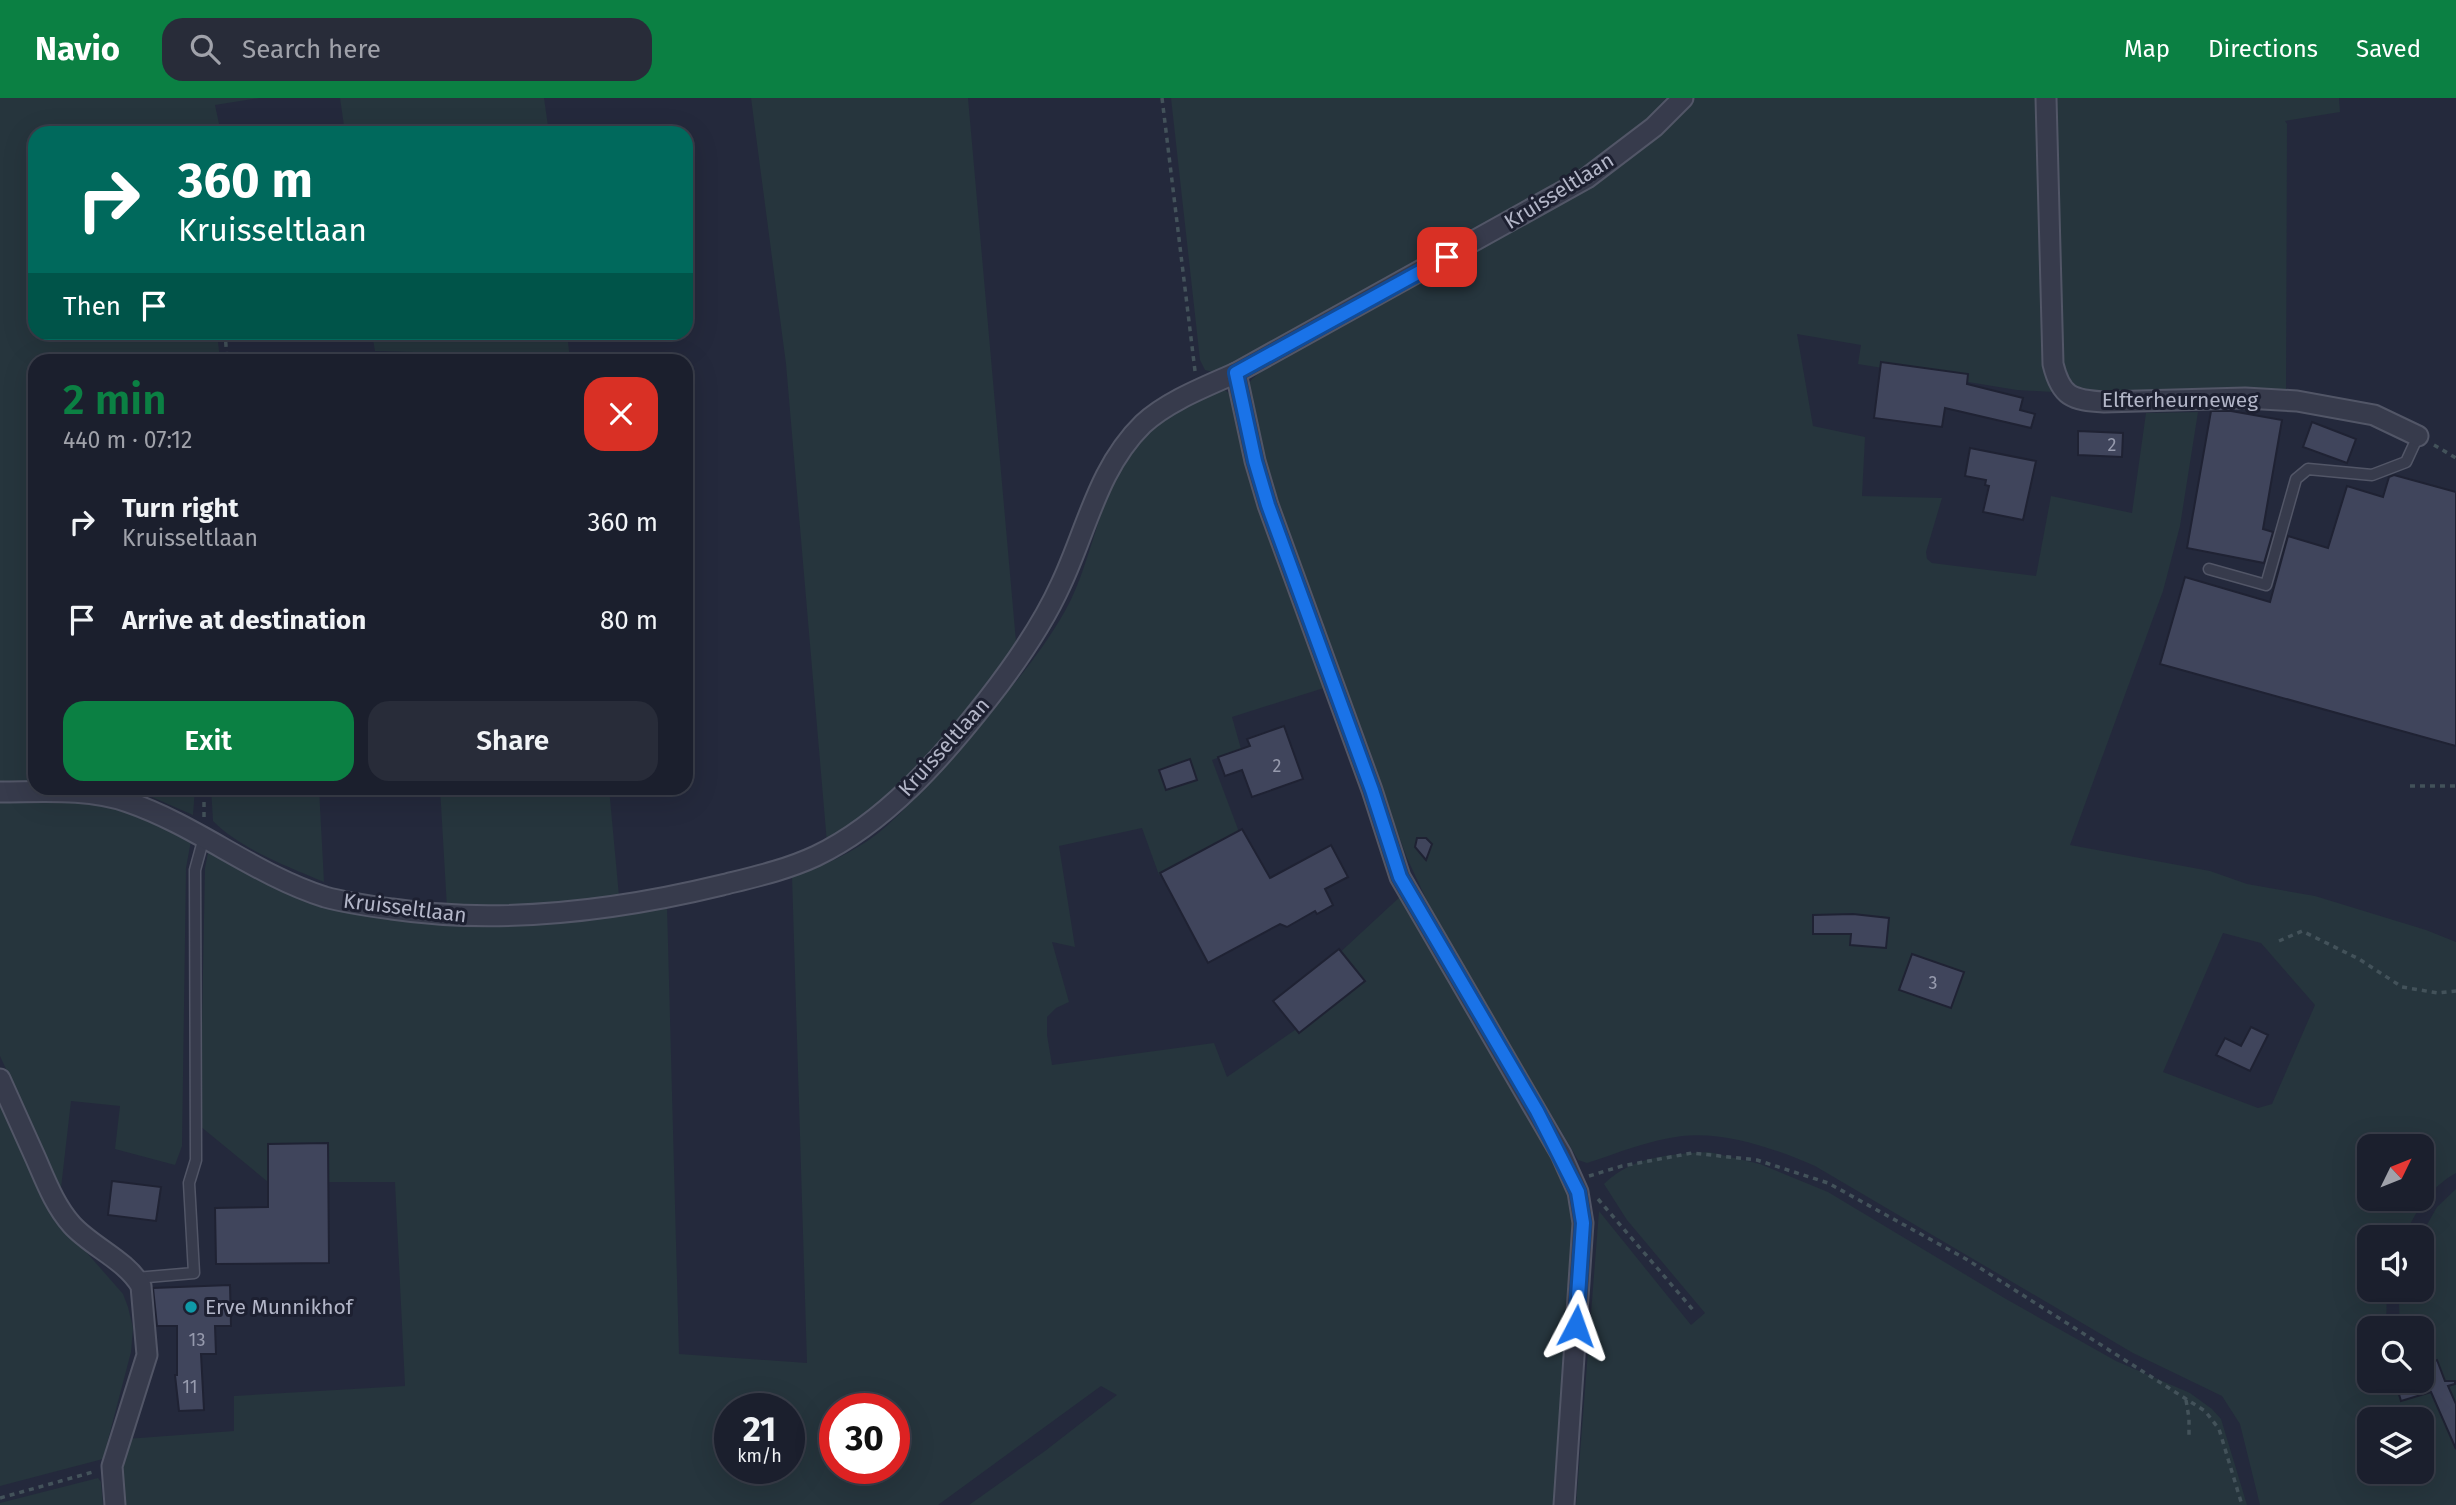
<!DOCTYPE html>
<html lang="en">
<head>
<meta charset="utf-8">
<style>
	:root { --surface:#1b1f2d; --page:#282c39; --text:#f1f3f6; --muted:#a0a2aa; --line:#393d49; --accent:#0b8043 }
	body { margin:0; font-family:"Fira Sans",sans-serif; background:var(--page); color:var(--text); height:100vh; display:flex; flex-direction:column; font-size:26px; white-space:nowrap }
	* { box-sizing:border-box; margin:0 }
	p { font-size:23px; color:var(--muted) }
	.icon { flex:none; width:38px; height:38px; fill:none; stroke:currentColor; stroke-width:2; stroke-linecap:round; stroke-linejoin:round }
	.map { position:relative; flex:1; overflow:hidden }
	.details { position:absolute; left:28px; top:256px; width:665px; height:441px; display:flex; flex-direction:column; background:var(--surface); border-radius:21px; box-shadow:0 7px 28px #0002,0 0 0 2px var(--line) }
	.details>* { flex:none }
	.banner { position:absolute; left:28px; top:28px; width:665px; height:214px; border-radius:21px; box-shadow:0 7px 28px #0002,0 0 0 2px var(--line); background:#00695c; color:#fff; overflow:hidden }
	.needle { width:46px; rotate:47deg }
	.buttons { position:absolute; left:2357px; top:1036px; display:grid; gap:14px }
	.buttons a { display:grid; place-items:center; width:77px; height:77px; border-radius:14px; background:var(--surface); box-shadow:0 7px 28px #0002,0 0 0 2px var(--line); font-size:35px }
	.speed { position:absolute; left:714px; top:1295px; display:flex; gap:14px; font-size:35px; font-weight:700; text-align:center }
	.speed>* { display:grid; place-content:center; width:91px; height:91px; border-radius:50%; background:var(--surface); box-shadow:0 7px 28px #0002,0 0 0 2px var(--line); line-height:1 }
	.speed small { font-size:18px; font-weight:400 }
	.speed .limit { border:10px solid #d22; background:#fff; color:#111 }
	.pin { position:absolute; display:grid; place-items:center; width:60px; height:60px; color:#fff; margin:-30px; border-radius:14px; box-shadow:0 4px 10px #0006 }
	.me { position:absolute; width:77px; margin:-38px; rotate:4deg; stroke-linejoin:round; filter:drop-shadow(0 0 5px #0008) }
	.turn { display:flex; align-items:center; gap:24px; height:147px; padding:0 35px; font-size:32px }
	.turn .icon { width:91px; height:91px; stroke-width:2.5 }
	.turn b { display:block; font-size:49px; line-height:60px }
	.then { display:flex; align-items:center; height:66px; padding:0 35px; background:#0003; gap:14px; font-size:26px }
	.round { display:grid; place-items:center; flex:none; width:74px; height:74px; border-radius:21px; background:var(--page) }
	.headline { display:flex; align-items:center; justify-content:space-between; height:119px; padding:0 35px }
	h1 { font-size:42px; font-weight:600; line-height:52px; color:var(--accent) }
	.primary-button { display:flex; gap:14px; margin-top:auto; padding:14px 35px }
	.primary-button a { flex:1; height:80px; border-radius:21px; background:var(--accent); color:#fff; font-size:28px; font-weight:600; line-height:80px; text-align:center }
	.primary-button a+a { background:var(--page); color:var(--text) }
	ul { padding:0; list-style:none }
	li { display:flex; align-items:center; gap:21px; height:98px; padding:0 35px }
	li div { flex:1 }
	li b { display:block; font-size:26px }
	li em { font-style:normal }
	header { display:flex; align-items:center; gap:42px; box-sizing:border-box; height:98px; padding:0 35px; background:var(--accent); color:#fff }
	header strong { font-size:33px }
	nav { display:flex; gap:38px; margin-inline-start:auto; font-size:24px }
	.search { width:490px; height:63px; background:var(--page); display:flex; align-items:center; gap:18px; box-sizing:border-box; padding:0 24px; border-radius:21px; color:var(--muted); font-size:26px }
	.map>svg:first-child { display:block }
	.green { fill:#26353d; fill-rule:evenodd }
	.building { fill:#40455c; stroke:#1f2233; stroke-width:2 }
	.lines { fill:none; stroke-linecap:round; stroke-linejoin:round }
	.service-casing { stroke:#525667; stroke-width:13 }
	.minor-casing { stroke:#525667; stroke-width:23 }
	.path { stroke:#43525a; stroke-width:3.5; stroke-dasharray:5 5; stroke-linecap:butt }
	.service { stroke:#373b4c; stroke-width:10 }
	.minor { stroke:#373b4c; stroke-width:19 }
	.route-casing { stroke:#114b97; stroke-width:18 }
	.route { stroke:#1a73e8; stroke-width:12 }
	.culture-dot { fill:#0f9aa8; stroke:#1d2031; stroke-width:2.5 }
	.labels { text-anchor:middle; stroke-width:6; stroke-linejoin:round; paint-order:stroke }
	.number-label { font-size:18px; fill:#969aad }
	.street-label { font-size:21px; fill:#b3b6c8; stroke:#1d2031 }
	.poi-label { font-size:21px; fill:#b3b6c8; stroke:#1d2031; text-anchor:start }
</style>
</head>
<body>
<header>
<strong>Navio</strong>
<div class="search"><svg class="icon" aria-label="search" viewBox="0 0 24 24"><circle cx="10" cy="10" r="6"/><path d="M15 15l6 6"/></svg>Search here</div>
<nav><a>Map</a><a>Directions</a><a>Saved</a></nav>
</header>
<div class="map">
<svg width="2456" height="1407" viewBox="0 0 2456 1407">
	<rect width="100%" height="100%" fill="#24293c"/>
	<g class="green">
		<polygon points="0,0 260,0 215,7 221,35 35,35 35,234 217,235 220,262 35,262 35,683 0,684"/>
		<polygon points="340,0 544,0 549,35 345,35"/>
		<polygon points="751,0 968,0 1017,555 894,700 827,745 786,266"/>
		<polygon points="1171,0 1673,0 1658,16 1587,72 1228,273 1216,275 1205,272 1200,262"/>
		<path d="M1694 0H2038L2046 251 2044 275 2053 294 2017 292 1858 266 1861 247 1797 236 1813 328 1865 339 1862 398 1942 400 1926 454 1927 461 1932 465 2036 478 2051 398 2132 415 2146 315 2198 314 2180 428 2163 493 2070 747 2210 773 2247 786 2315 798 2426 832 2456 844V1075C2430 1089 2416 1113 2404 1139H2370V1192H2387L2386 1230H2370V1283H2422V1230H2400L2399 1206 2402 1192H2422V1139H2420L2437 1109 2456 1091V1407H2260L2240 1326 2222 1298 2133 1255 1815 1068C1777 1051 1724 1033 1682 1038 1649 1042 1618 1055 1587 1065L1578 1062 1435 820 1407 760 1260 360 1246 290 1252 281 1269 267C1339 229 1409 190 1478 152 1555 109 1636 68 1694 0ZM2223 835 2261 845 2315 907 2272 1006 2258 1010 2163 974ZM2370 1048H2422V1101H2370ZM2370 1321H2422V1374H2370Z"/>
		<path d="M2054 0H2339L2340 14 2285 23 2287 26 2286 295 2104 298C2085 293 2070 292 2063 271Z"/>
		<polygon points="372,235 567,235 570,262 414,262 413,254 375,253"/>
		<path d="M1222 290 1230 296 1248 376 1327 589 1232 619 1241 651 1212 662 1239 734 1159 777 1142 730 1059 748 1075 849 1052 844 1069 904 1056 910 1047 919V937L1052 967 1214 945 1227 979 1324 912 1306 886 1403 796 1556 1059 1580 1127 1558 1407H969L1045 1353 1117 1297 1101 1288 938 1407H122L119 1377 126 1341 234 1333V1298L405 1288 395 1084H268L200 1028 205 770 208 755 213 751C256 771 299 794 344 810 369 819 397 823 423 825 505 833 586 824 667 808L679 1256 807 1265 792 778C822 769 852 755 877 736 904 715 925 687 947 663 989 615 1034 568 1065 513 1097 457 1103 362 1156 324 1175 310 1201 301 1222 290ZM730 1311H789V1370H730ZM835 1311H894V1370H835Z"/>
		<polygon points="120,690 195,690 193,717 152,699"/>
		<path d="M211 690H319L324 784C287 768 242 752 213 723Z"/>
		<polygon points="440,690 609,690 619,798 563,807 447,810"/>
		<polygon points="0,699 113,706 192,737 186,770 182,1048 175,1067 115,1051 120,1008 71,1003 61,1090 0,958"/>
		<polygon points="0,999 66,1131 123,1196 128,1209 133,1230 131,1254 103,1361 0,1388"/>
		<path d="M1709 1054 1760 1066 1828 1094 2006 1201 2116 1263 2190 1295 2212 1311 2221 1321 2247 1407H1576L1599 1113 1691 1227 1705 1215 1627 1122 1604 1086C1632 1058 1672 1056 1709 1054Z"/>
		<polygon points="98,1380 101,1384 103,1407 0,1407 0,1405"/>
	</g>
	<g class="building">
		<polygon points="1881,264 1968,276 1967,286 2023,300 2020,312 2035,316 2031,330 1945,310 1942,329 1874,320"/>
		<polygon points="2211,313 2231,313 2282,322 2263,431 2273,434 2264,465 2187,450"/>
		<polygon points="2312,324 2356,341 2347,365 2303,349"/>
		<polygon points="2078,333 2123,335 2122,359 2078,357"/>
		<polygon points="1970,350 2036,363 2023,422 1983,414 1989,388 1985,387 1986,382 1965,378"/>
		<polygon points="2394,377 2456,394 2456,648 2160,566 2185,479 2270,504 2288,438 2328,450 2347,388 2383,399 2389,379"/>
		<polygon points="1284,628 1303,681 1252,699 1242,672 1225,678 1218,659 1250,648 1247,641"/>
		<polygon points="1190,661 1197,682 1166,692 1159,672"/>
		<polygon points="1242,731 1270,780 1331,747 1348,779 1325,791 1333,807 1317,816 1315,813 1287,829 1280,826 1208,865 1160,775"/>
		<polygon points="1417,740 1426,740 1432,746 1426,762 1415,749"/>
		<polygon points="1853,816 1889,820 1886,850 1850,847 1851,836 1813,836 1813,817"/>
		<polygon points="1339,851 1365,883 1299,935 1273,903"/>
		<polygon points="1912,856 1964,874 1951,910 1899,892"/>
		<polygon points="2251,929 2268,937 2250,973 2216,957 2225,940 2241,948"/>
		<polygon points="328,1045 329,1165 216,1166 215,1110 268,1109 268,1046"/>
		<polygon points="112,1083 161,1089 156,1123 108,1117"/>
		<polygon points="230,1187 231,1228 215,1228 216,1256 201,1256 204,1312 179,1313 175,1277 177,1277 177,1228 157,1228 153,1190"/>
		<polygon points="2437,1262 2445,1283 2455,1283 2455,1286 2448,1288 2456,1306 2456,1351 2431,1294 2401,1303 2395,1283 2422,1283 2422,1268"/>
	</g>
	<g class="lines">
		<defs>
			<g id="service">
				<polyline points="2209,471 2266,487 2296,381 2308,371 2372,377 2406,364 2418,338"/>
				<polyline points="136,1180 194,1175 189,1085 196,1062 195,772 204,739"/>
			</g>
			<g id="minor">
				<path d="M2046 0 2053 266C2061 299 2072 302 2104 304L2245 300 2297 303 2374 317 2418 338"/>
				<polyline points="1236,275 1255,363 1268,407 1372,692 1400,779 1561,1056 1578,1094 1583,1125 1564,1407"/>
				<path d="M0 694C42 694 87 690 128 704 198 728 255 777 325 799 347 805 370 808 392 811 502 827 615 813 722 787 754 779 786 772 816 758 885 725 942 660 988 601 1016 565 1042 528 1061 486 1087 431 1098 370 1143 326 1168 303 1205 289 1236 275L1587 80 1654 29 1683 0"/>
				<path d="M0 981C12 1008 24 1034 36 1061 46 1084 55 1108 72 1127 92 1149 126 1162 141 1188L147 1257 112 1368 115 1407"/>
			</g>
		</defs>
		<use href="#service" class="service-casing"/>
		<use href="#minor" class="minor-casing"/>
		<g class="path">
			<polyline points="1162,0 1195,273"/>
			<polyline points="225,234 227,262"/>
			<polyline points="2434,347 2456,360"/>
			<polyline points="2410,688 2456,688"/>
			<polyline points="204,719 204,690"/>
			<polyline points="2279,843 2302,833 2359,861 2402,889 2438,895 2456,893"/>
			<polyline points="1589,1078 1622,1068 1692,1055 1757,1062 1828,1085 1966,1161 2205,1313 2219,1331 2242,1407"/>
			<polyline points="1598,1101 1694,1213"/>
			<polyline points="2186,1302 2189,1320 2189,1340"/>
			<polyline points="0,1400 93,1374"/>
		</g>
		<use href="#service" class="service"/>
		<use href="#minor" class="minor"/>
	</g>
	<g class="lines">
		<defs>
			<polyline id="route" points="1447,159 1236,275 1255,363 1268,407 1372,692 1400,779 1537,1013 1578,1094 1583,1125 1576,1228"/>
		</defs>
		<use href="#route" class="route-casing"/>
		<use href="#route" class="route"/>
	</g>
	<circle class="culture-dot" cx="191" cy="1209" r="7"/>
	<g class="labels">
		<g class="number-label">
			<text x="2112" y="353">2</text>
			<text x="1277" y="674">2</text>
			<text x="1933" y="891">3</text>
			<text x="197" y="1248">13</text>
			<text x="190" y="1295">11</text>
		</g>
		<g class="street-label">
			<text transform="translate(1559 93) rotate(-32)" y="7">Kruisseltlaan</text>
			<text x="2180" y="309">Elfterheurneweg</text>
			<text transform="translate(944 649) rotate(-48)" y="7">Kruisseltlaan</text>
			<text transform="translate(405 810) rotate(7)" y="7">Kruisseltlaan</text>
		</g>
		<g class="poi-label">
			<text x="205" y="1216">Erve Munnikhof</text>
		</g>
	</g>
</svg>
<div class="buttons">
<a><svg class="needle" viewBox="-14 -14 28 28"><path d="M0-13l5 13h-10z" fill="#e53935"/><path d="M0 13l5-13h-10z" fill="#a0a2aa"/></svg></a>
<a><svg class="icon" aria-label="sound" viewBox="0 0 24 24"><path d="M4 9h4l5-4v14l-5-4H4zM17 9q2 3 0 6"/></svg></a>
<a><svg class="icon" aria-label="search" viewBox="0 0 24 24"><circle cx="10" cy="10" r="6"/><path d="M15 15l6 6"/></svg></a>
<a><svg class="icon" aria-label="layers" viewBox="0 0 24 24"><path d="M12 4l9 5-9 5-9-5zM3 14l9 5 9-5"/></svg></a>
</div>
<div class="speed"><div>21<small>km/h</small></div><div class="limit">30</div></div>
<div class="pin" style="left:1447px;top:159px;background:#d93025"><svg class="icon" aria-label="arrive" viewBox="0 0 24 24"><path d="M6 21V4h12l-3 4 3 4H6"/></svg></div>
<svg class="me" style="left:1576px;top:1228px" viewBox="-20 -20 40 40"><path d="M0-17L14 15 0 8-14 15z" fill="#1a73e8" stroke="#fff" stroke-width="4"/></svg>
<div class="banner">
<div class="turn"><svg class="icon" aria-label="right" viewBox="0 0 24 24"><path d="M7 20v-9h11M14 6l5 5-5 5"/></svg><div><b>360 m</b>Kruisseltlaan</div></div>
<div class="then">Then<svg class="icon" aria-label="arrive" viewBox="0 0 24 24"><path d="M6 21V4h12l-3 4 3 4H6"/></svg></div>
</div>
<section class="details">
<div class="headline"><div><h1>2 min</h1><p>440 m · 07:12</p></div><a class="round" style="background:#d93025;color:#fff"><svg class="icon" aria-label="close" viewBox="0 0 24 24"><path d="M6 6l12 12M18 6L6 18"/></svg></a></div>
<ul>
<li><svg class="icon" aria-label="right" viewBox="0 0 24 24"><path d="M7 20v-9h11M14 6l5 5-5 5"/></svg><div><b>Turn right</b><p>Kruisseltlaan</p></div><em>360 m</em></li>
<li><svg class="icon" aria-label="arrive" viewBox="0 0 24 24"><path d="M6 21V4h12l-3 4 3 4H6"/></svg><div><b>Arrive at destination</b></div><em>80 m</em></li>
</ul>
<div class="primary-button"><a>Exit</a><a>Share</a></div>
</section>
</div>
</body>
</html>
